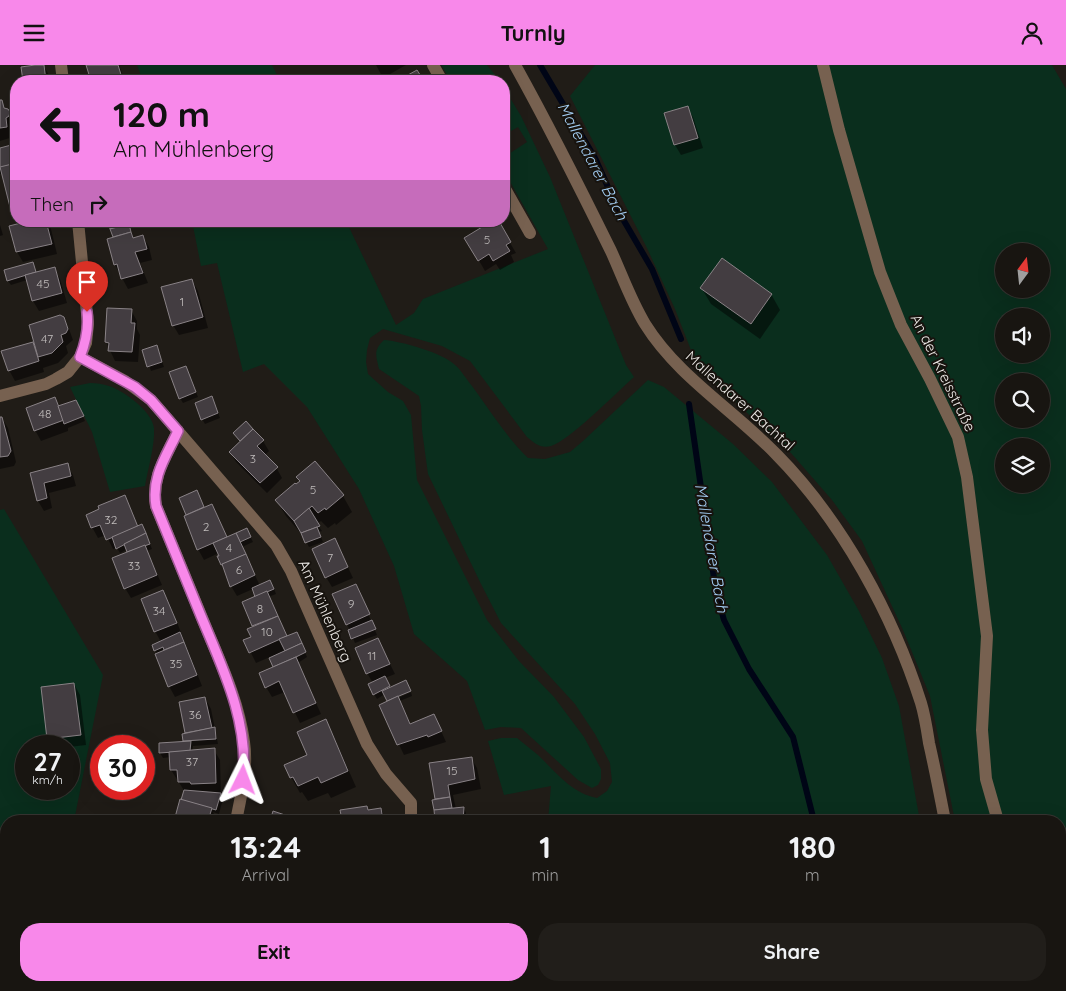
<!DOCTYPE html>
<html lang="en">
<head>
<meta charset="utf-8">
<style>
	:root { --surface:#181511; --page:#211e1a; --text:#f1f3f6; --muted:#9f9f9f; --line:#363431; --accent:#f888ea }
	body { margin:0; font-family:Quicksand,sans-serif; background:var(--page); color:var(--text); height:100vh; display:flex; flex-direction:column; font-size:19px; white-space:nowrap }
	* { box-sizing:border-box; margin:0 }
	p { font-size:16px; color:var(--muted) }
	.icon { flex:none; width:28px; height:28px; fill:none; stroke:currentColor; stroke-width:2; stroke-linecap:round; stroke-linejoin:round }
	.map { position:relative; flex:1; overflow:hidden }
	.details { position:absolute; left:0px; top:750px; width:1066px; height:176px; display:flex; flex-direction:column; background:var(--surface); border-radius:20px 20px 0 0; box-shadow:0 5px 20px #0002,0 0 0 1px var(--line) }
	.details>* { flex:none }
	.banner { position:absolute; left:10px; top:10px; width:500px; height:152px; border-radius:20px; box-shadow:0 5px 20px #0002,0 0 0 1px var(--line); background:#f888ea; color:#111; overflow:hidden }
	.needle { width:32px; rotate:15deg }
	.tools { position:absolute; left:995px; top:178px; display:grid; gap:10px }
	.tools a { display:grid; place-items:center; width:55px; height:55px; border-radius:50%; background:var(--surface); box-shadow:0 5px 20px #0002,0 0 0 1px var(--line); font-size:25px }
	.speed { position:absolute; left:15px; top:670px; display:flex; gap:10px; font-size:25px; font-weight:700; text-align:center }
	.speed>* { display:grid; place-content:center; width:65px; height:65px; border-radius:50%; background:var(--surface); box-shadow:0 5px 20px #0002,0 0 0 1px var(--line); line-height:1 }
	.speed small { font-size:12px; font-weight:400 }
	.speed .limit { border:8px solid #d22; background:#fff; color:#111 }
	.pin { position:absolute; display:grid; place-items:center; width:42px; height:42px; color:#fff; margin:-51px -21px; border-radius:50% 50% 50% 0; rotate:-45deg; box-shadow:0 0 5px #0007 }
	.pin .icon { rotate:45deg }
	.me { position:absolute; width:55px; margin:-28px; rotate:3deg; stroke-linejoin:round; filter:drop-shadow(0 0 4px #0008) }
	.turn { display:flex; align-items:center; gap:18px; height:105px; padding:0 20px; font-size:22px }
	.turn .icon { width:65px; height:65px; stroke-width:2.5 }
	.turn b { display:block; font-size:35px; line-height:42px }
	.then { display:flex; align-items:center; height:48px; padding:0 20px; background:#0003; gap:10px; font-size:19px }
	.eta { display:flex; justify-content:space-evenly; align-items:center; height:85px; text-align:center }
	.eta b { font-size:30px; font-weight:800; line-height:35px }
	.button { display:flex; gap:10px; margin-top:auto; padding:10px 20px }
	.button a { flex:1; height:58px; border-radius:20px; background:var(--accent); color:#111; font-size:20px; font-weight:800; line-height:58px; text-align:center }
	.button a+a { background:var(--page); color:var(--text) }
	header { display:flex; justify-content:space-between; align-items:center; height:65px; padding:0 20px; background:var(--accent); color:#111; font-size:22px; font-weight:800 }
	.map>svg:first-child { display:block }
	.green { fill:#0a2e1d; fill-rule:evenodd }
	.shadow { fill:#0007 }
	.lines { fill:none; stroke-linecap:round; stroke-linejoin:round }
	.stream { stroke:#000516; stroke-width:6 }
	.building { fill:#433d41; stroke:#898286 }
	.minor { stroke:#776150; stroke-width:12 }
	.route-casing { stroke:#a15898; stroke-width:12 }
	.route { stroke:#f888ea; stroke-width:9 }
	.labels { text-anchor:middle; stroke-width:4; stroke-linejoin:round; paint-order:stroke }
	.number-label { font-size:12px; fill:#c2bebd }
	.street-label { font-size:15px; fill:#ece9e6; stroke:#17130e }
	.water-label { font-size:16px; font-style:italic; fill:#a4cef4; stroke:#17130e }
</style>
</head>
<body>
<header><svg class="icon" aria-label="menu" viewBox="0 0 24 24"><path d="M4 6h16M4 12h16M4 18h16"/></svg>Turnly<svg class="icon" aria-label="person" viewBox="0 0 24 24"><circle cx="12" cy="8" r="4"/><path d="M4 21q1-7 8-7t8 7"/></svg></header>
<div class="map">
<svg width="1066" height="926" viewBox="0 0 1066 926">
	<rect width="100%" height="100%" fill="#201c17"/>
	<g class="green">
		<polygon points="137,0 272,0 280,16 143,16"/>
		<polygon points="441,0 487,0 500,16 451,16"/>
		<path d="M595 0H1052L1066 24V906L1060 903V756H955L930 631 903 565 862 476 832 435 791 388 698 303 675 244 647 183 570 31ZM1004 186H1041V224H1004ZM1004 251H1041V289H1004ZM1004 316H1041V354H1004ZM1004 381H1041V419H1004Z"/>
		<path d="M504 23 521 51 550 112 626 300 634 312C617 327 569 376 551 381 541 384 534 378 527 372L470 296 442 281 383 264 370 273 367 285 366 297 368 309 388 327 403 336 411 350 417 415 487 555 519 596 554 632 584 672 601 704V714L598 720 592 723 578 715 521 663 501 662 485 665 467 616 414 569 394 501 359 424 307 342 264 299 243 307 217 198 201 201 192 156H346L396 260 414 248 423 234 548 184 504 106V92L527 77 518 62 504 70Z"/>
		<path d="M384 275C401 276 443 288 455 300 462 306 466 314 472 321 490 345 506 372 528 393L545 394 570 387 583 376 648 315 664 322 733 379 772 417 827 490 859 546 882 593 899 641 920 756H548L551 721 504 730 488 676 501 673H517C524 679 531 684 538 690 556 707 571 728 597 733L607 726 612 717 610 698 595 669 575 639 501 558 481 519 428 409 422 365 421 341 419 331 379 304C376 291 373 285 384 275Z"/>
		<path d="M90 318C96 318 103 319 109 321 124 326 152 346 154 363 155 381 148 403 145 421L110 427 92 367 70 322Z"/>
		<path d="M4 444 103 610 74 756H6V920H42L41 924 46 926H0V445ZM26 681H69V724H26Z"/>
		<polygon points="488,920 1027,920 1048,926 486,926"/>
	</g>
	<g class="shadow">
		<polygon points="43,0 49,10 50,16 25,16 23,3"/>
		<polygon points="88,0 119,0 125,16 92,16"/>
		<polygon points="376,0 406,0 383,13"/>
		<polygon points="0,36 11,52 16,51 16,66 15,61 11,64 13,72 0,76"/>
		<polygon points="687,42 693,52 703,83 681,90 675,80 665,49"/>
		<polygon points="15,80 16,83 16,150 11,142 3,108 0,109 0,84"/>
		<polygon points="35,156 46,156 51,164 57,189 23,197 17,187 11,162"/>
		<polygon points="110,156 128,156 127,157 134,174 143,172 149,182 152,195 140,198 148,218 128,224 115,200 108,175 115,173"/>
		<polygon points="458,156 469,156 461,161"/>
		<polygon points="497,156 516,188 511,190 514,197 500,205 496,199 485,206 466,173"/>
		<polygon points="0,160 3,170 0,171"/>
		<polygon points="32,198 36,208 54,203 60,214 67,238 39,246 33,236 27,215 11,220 8,216"/>
		<polygon points="192,215 198,226 208,263 179,270 173,260"/>
		<polygon points="702,224 771,229 780,245 760,274 711,239"/>
		<polygon points="131,245 137,256 137,264 140,270 138,297 115,296 106,277"/>
		<polygon points="63,253 69,264 73,275 66,281 68,288 58,298 43,303 44,307 15,316 9,305 3,287 35,278"/>
		<polygon points="157,282 164,302 151,306 144,286"/>
		<polygon points="186,303 198,332 183,338 180,333"/>
		<polygon points="55,334 59,342 78,341 85,356 68,363 68,366 41,376 35,365"/>
		<polygon points="214,337 220,353 205,359 202,354"/>
		<polygon points="0,353 2,353 8,363 16,397 14,401 0,404"/>
		<polygon points="246,358 263,376 269,386 265,390 276,402 282,413 267,428 236,397 230,387 241,377 235,369"/>
		<polygon points="315,398 343,431 352,447 336,460 335,458 328,463 321,456 317,459 322,466 319,467 323,477 309,482 304,472 286,451 277,436 300,417 298,412"/>
		<polygon points="67,400 73,410 76,421 49,428 52,443 44,446 38,436 31,409"/>
		<polygon points="199,431 205,444 227,473 249,469 253,477 242,482 260,521 273,521 276,529 268,532 288,572 299,574 307,592 298,598 321,649 300,658 285,627 272,632 266,622 275,603 270,592 256,598 245,576 252,573 254,562 244,538 257,532 253,524 237,531 231,521 219,488 204,495 198,484 188,451 180,433"/>
		<polygon points="125,432 138,462 144,465 152,484 147,486 162,520 131,533 125,523 129,488 128,484 120,488 117,483 113,484 106,470 98,473 92,462"/>
		<polygon points="335,475 353,513 332,522 326,512"/>
		<polygon points="356,520 377,570 355,578 347,559"/>
		<polygon points="163,527 169,537 202,621 175,632 169,621 154,581 161,577 155,566"/>
		<polygon points="378,575 395,609 385,613 390,623 398,633 411,627 412,631 400,636 411,660 434,650 446,677 404,690 380,640 395,634 385,629 377,634 374,629 373,618 367,608"/>
		<polygon points="74,619 80,630 86,680 69,682 53,681 48,673"/>
		<polygon points="205,633 211,644 218,679 193,681 192,686 214,685 220,695 221,729 223,734 219,749 213,747 217,756 175,756 180,736 184,737 185,727 171,705 171,692 163,693 160,688 160,679 184,678 183,670 187,669 180,638"/>
		<polygon points="325,656 334,672 356,722 331,733 328,728 308,736 302,727 300,728 291,712 308,691"/>
		<polygon points="471,693 477,703 481,724 453,730 456,744 464,743 466,748 466,756 437,756 433,736 437,735 431,699"/>
		<polygon points="367,742 369,746 381,744 387,756 344,756 343,754"/>
		<polygon points="102,920 147,920 141,926 106,926"/>
		<polygon points="223,920 250,920 247,926 230,926 225,923"/>
		<polygon points="300,920 343,920 339,926 331,922 333,926 303,926"/>
		<polygon points="214,922 219,926 211,926"/>
	</g>
	<g class="lines">
		<g class="stream">
			<polyline points="540,0 595,93 620,149 652,204 681,274"/>
			<polyline points="689,339 716,527 724,555 749,604 793,672 814,756"/>
			<polyline points="851,920 855,926"/>
		</g>
	</g>
	<g class="building">
		<polygon points="35,0 44,0 46,16 23,16 21,2"/>
		<polygon points="86,0 118,0 123,16 91,16"/>
		<polygon points="417,5 424,16 397,16"/>
		<polygon points="0,35 2,35 4,43 8,44 10,47 9,51 6,53 7,62 0,63"/>
		<polygon points="688,41 698,73 674,80 664,48"/>
		<polygon points="16,50 16,69 15,69 12,51"/>
		<polygon points="15,79 16,98 0,104 0,83"/>
		<polygon points="16,98 16,141 10,142 0,102"/>
		<polygon points="29,156 46,156 52,179 16,187 9,161"/>
		<polygon points="108,156 126,156 127,159 110,164"/>
		<polygon points="492,156 499,156 511,177 506,180 510,186 493,196 489,189 478,196 464,173"/>
		<polygon points="129,159 131,167 113,172 110,164"/>
		<polygon points="131,167 133,173 143,170 147,184 135,187 143,208 121,214 117,199 114,200 107,174"/>
		<polygon points="722,193 772,229 751,259 700,223"/>
		<polygon points="33,197 36,207 7,216 4,205"/>
		<polygon points="55,202 62,228 32,236 25,210"/>
		<polygon points="192,214 203,252 172,261 161,222"/>
		<polygon points="107,243 132,244 131,258 135,258 132,287 108,286 109,278 105,277"/>
		<polygon points="60,250 64,252 68,264 66,268 61,270 63,277 52,288 38,292 29,260"/>
		<polygon points="33,277 39,296 8,306 1,286"/>
		<polygon points="157,280 162,297 147,302 142,285"/>
		<polygon points="186,301 196,327 179,334 169,307"/>
		<polygon points="212,331 218,348 201,355 195,338"/>
		<polygon points="55,332 64,355 34,366 26,343"/>
		<polygon points="76,335 84,351 64,359 58,341"/>
		<polygon points="0,352 2,352 11,386 8,391 0,392"/>
		<polygon points="246,356 253,364 240,376 233,368"/>
		<polygon points="253,364 264,375 257,381 278,402 260,418 229,387"/>
		<polygon points="315,396 344,430 326,445 325,443 318,448 312,441 294,456 275,435 295,418 296,419 300,416 296,412"/>
		<polygon points="68,398 71,411 44,418 47,433 37,436 30,408"/>
		<polygon points="197,425 204,442 186,450 179,433"/>
		<polygon points="125,430 138,462 106,475 100,460 91,463 86,450 99,444 98,441"/>
		<polygon points="212,439 227,472 197,485 184,451"/>
		<polygon points="309,443 320,461 301,468 294,456"/>
		<polygon points="142,459 146,468 116,484 112,472"/>
		<polygon points="317,462 321,472 305,478 301,468"/>
		<polygon points="247,463 251,472 240,477 236,468"/>
		<polygon points="146,468 150,479 127,487 124,479"/>
		<polygon points="236,468 246,489 221,500 217,491 219,491 213,478"/>
		<polygon points="335,473 348,502 325,513 312,484"/>
		<polygon points="145,480 157,510 124,524 112,493"/>
		<polygon points="246,489 255,510 230,522 222,499"/>
		<polygon points="270,515 274,524 255,532 252,523"/>
		<polygon points="356,519 370,549 346,560 332,529"/>
		<polygon points="163,525 177,558 154,567 141,534"/>
		<polygon points="267,526 278,551 252,561 242,537"/>
		<polygon points="278,551 287,571 249,588 243,575 251,572 247,564"/>
		<polygon points="372,555 376,564 351,574 348,565"/>
		<polygon points="180,567 184,577 164,585 163,582 154,586 152,580"/>
		<polygon points="297,567 302,578 285,586 279,574"/>
		<polygon points="378,573 390,599 366,609 355,583"/>
		<polygon points="184,577 197,610 168,622 155,589"/>
		<polygon points="302,578 306,587 296,592 273,602 269,593"/>
		<polygon points="296,592 316,638 293,648 279,616 265,623 259,608"/>
		<polygon points="385,611 390,621 373,630 368,619"/>
		<polygon points="406,615 411,626 387,636 382,626"/>
		<polygon points="74,618 81,670 47,674 41,622"/>
		<polygon points="398,631 410,659 434,649 442,666 428,672 427,670 397,680 379,640"/>
		<polygon points="205,632 212,663 185,668 179,637"/>
		<polygon points="326,654 348,706 321,718 318,712 298,721 293,712 290,713 284,700 307,690 297,667"/>
		<polygon points="215,662 216,674 183,676 182,669"/>
		<polygon points="191,676 190,686 159,688 159,678"/>
		<polygon points="215,683 216,718 191,719 190,717 178,717 177,705 170,705 169,687"/>
		<polygon points="472,692 475,714 448,720 450,732 435,734 429,698"/>
		<polygon points="184,725 221,728 216,745 181,735"/>
		<polygon points="450,732 452,743 434,745 432,735"/>
		<polygon points="180,734 212,743 208,756 174,756"/>
		<polygon points="367,741 368,745 381,743 383,756 355,756 354,752 342,755 340,745"/>
		<polygon points="464,742 463,756 435,755 434,745"/>
		<polygon points="273,746 300,755 300,756 270,756"/>
		<polygon points="101,920 132,920 127,926 108,926"/>
		<polygon points="193,920 197,920 204,926 188,926"/>
		<polygon points="223,920 239,920 236,926"/>
		<polygon points="299,920 330,920 326,926 302,926 304,923"/>
	</g>
	<g class="lines">
		<g class="minor">
			<polyline points="61,0 63,16"/>
			<polyline points="433,0 442,16"/>
			<path d="M515 0C549 61 580 123 611 186 622 210 631 236 645 259 678 312 734 345 777 390 842 456 893 550 921 638 925 651 927 665 929 678 935 704 940 730 945 756"/>
			<polyline points="823,0 839,65 880,207 901,260 930,314 958,372 967,412 987,571 982,665 986,714 998,756"/>
			<polyline points="504,122 530,168"/>
			<polyline points="80,292 125,316 151,335 276,480 291,506 367,679 386,709 411,738 411,756"/>
			<polyline points="0,331 46,319 56,314 68,307 80,292 86,278 88,259 78,156"/>
			<path d="M178 366C166 392 151 412 156 441 173 483 190 524 207 565 222 601 239 638 244 677 248 703 241 731 236 756"/>
			<polyline points="1060,920 1066,922"/>
			<polyline points="145,926 150,920"/>
			<polyline points="365,926 369,920"/>
		</g>
	</g>
	<g class="lines">
		<defs>
			<path id="route" d="M87 247C89 263 86 277 80 292L135 322 151 335 178 366C166 392 151 412 156 441 171 478 186 514 201 551 223 604 249 656 243 715"/>
		</defs>
		<use href="#route" class="route-casing"/>
		<use href="#route" class="route"/>
	</g>
	<g class="labels">
		<g class="number-label">
			<text x="487" y="179">5</text>
			<text x="43" y="223">45</text>
			<text x="182" y="241">1</text>
			<text x="47" y="278">47</text>
			<text x="45" y="353">48</text>
			<text x="253" y="398">3</text>
			<text x="313" y="429">5</text>
			<text x="111" y="459">32</text>
			<text x="206" y="466">2</text>
			<text x="229" y="487">4</text>
			<text x="330" y="497">7</text>
			<text x="134" y="505">33</text>
			<text x="239" y="509">6</text>
			<text x="351" y="543">9</text>
			<text x="260" y="548">8</text>
			<text x="159" y="550">34</text>
			<text x="267" y="571">10</text>
			<text x="372" y="595">11</text>
			<text x="176" y="603">35</text>
			<text x="195" y="654">36</text>
			<text x="192" y="701">37</text>
			<text x="452" y="710">15</text>
		</g>
		<g class="street-label">
			<text transform="translate(943 308) rotate(64)" y="5">An der Kreisstraße</text>
			<text transform="translate(740 336) rotate(42)" y="5">Mallendarer Bachtal</text>
			<text transform="translate(325 546) rotate(66)" y="5">Am Mühlenberg</text>
		</g>
		<g class="water-label">
			<text transform="translate(593 96) rotate(62)" y="6">Mallendarer Bach</text>
			<text transform="translate(712 483) rotate(80)" y="6">Mallendarer Bach</text>
		</g>
	</g>
</svg>
<div class="tools">
<a><svg class="needle" viewBox="-14 -14 28 28"><path d="M0-13l5 13h-10z" fill="#e53935"/><path d="M0 13l5-13h-10z" fill="#9f9f9f"/></svg></a>
<a><svg class="icon" aria-label="sound" viewBox="0 0 24 24"><path d="M4 9h4l5-4v14l-5-4H4zM17 9q2 3 0 6"/></svg></a>
<a><svg class="icon" aria-label="search" viewBox="0 0 24 24"><circle cx="10" cy="10" r="6"/><path d="M15 15l6 6"/></svg></a>
<a><svg class="icon" aria-label="layers" viewBox="0 0 24 24"><path d="M12 4l9 5-9 5-9-5zM3 14l9 5 9-5"/></svg></a>
</div>
<div class="speed"><div>27<small>km/h</small></div><div class="limit">30</div></div>
<div class="pin" style="left:87px;top:247px;background:#d93025"><svg class="icon" aria-label="arrive" viewBox="0 0 24 24"><path d="M6 21V4h12l-3 4 3 4H6"/></svg></div>
<svg class="me" style="left:243px;top:715px" viewBox="-20 -20 40 40"><path d="M0-17L14 15 0 8-14 15z" fill="#f888ea" stroke="#fff" stroke-width="4"/></svg>
<div class="banner">
<div class="turn"><svg class="icon" aria-label="left" viewBox="0 0 24 24"><path d="M17 20v-9H6M10 6l-5 5 5 5"/></svg><div><b>120 m</b>Am Mühlenberg</div></div>
<div class="then">Then<svg class="icon" aria-label="right" viewBox="0 0 24 24"><path d="M7 20v-9h11M14 6l5 5-5 5"/></svg></div>
</div>
<section class="details">
<div class="eta">
<div><b>13:24</b><p>Arrival</p></div>
<div><b>1</b><p>min</p></div>
<div><b>180</b><p>m</p></div>
</div>
<div class="button"><a>Exit</a><a>Share</a></div>
</section>
</div>
</body>
</html>
